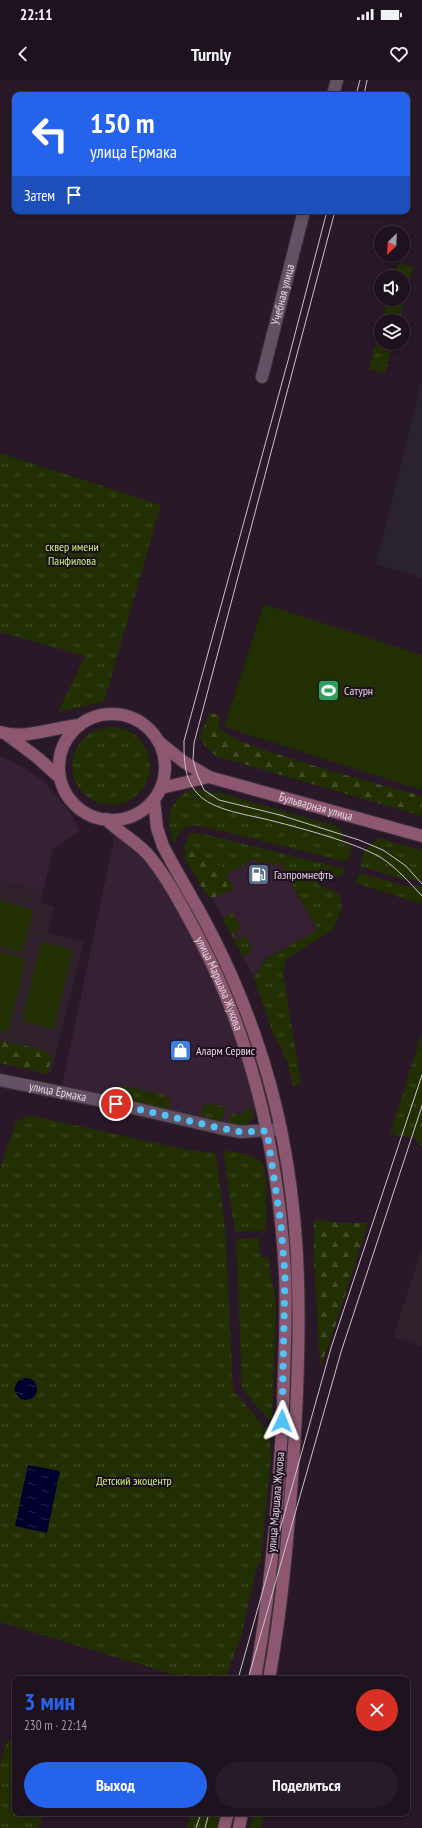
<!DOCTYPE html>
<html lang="ru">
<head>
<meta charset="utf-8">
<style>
	:root { --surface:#1e121e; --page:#261b27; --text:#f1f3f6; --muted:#a19ea4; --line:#3c323c; --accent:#2563eb }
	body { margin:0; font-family:"PT Sans Narrow",sans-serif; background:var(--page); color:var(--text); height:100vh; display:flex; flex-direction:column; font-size:15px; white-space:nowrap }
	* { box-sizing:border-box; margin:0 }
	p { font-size:13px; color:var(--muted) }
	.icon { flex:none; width:22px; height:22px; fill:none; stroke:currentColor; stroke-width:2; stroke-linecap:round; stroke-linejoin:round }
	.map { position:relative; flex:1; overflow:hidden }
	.details { position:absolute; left:12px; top:1596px; width:398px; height:140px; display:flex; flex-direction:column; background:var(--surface); border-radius:8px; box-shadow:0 2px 6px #0003,0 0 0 1px var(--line) }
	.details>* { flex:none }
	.banner { position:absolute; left:12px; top:12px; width:398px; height:122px; border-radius:8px; box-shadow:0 2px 6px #0003,0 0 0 1px var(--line); background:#2563eb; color:#fff; overflow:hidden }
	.needle { width:26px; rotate:204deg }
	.fabs { position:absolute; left:374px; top:146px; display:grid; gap:8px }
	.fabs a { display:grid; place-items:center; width:36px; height:36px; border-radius:50%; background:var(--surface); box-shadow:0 2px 6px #0003,0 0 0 1px var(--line); font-size:20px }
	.pin { position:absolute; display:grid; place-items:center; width:34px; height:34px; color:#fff; margin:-17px; border:2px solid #fff; border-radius:50%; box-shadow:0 1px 4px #0007 }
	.me { position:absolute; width:44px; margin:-22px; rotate:2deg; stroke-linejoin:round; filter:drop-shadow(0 0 3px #0008) }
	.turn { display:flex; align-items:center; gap:14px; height:84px; padding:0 12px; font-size:18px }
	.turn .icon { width:52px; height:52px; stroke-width:2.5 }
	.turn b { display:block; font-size:28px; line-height:34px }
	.then { display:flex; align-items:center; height:38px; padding:0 12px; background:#0003; gap:8px; font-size:15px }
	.round { display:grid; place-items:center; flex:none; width:42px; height:42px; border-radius:21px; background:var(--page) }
	.head { display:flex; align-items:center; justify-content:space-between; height:68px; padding:0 12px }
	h1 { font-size:24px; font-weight:800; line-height:30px; color:var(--accent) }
	.button { display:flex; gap:8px; margin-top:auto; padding:8px 12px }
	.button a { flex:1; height:46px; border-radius:24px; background:var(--accent); color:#fff; font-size:16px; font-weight:800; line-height:46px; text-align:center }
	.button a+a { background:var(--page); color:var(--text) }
	.status { display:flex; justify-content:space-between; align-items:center; height:28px; padding:0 20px; background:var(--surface); direction:ltr }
	.status svg { height:11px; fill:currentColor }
	header { display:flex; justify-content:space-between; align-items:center; height:52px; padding:0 12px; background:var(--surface); font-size:18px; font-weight:800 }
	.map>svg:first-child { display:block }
	.built { fill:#352034 }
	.industrial { fill:#2b2230 }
	.education { fill:#2f212c }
	.grass { fill:url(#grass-tufts) }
	.forest { fill:url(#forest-firs) }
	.pitch { fill:#212f03 }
	.water { fill:url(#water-ripples) }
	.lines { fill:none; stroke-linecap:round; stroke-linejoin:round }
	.minor-casing { stroke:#3e323e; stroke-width:14 }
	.secondary-casing { stroke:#3e323e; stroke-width:14 }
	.minor { stroke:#635062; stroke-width:12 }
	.secondary { stroke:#8c576f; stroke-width:12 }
	.tram { stroke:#cdc1cc; stroke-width:1 }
	.route { stroke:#4fc3f7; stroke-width:7; stroke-dasharray:0 12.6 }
	.labels { text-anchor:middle; stroke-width:4; stroke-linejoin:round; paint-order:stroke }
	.street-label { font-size:12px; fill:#e2d7e1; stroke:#1e0f1e }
	.park-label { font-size:12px; fill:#c8f47c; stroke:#1e0f1e }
	.poi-label { font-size:12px; fill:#e2d7e1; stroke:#1e0f1e; text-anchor:start }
</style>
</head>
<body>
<div class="status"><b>22:11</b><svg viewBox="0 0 49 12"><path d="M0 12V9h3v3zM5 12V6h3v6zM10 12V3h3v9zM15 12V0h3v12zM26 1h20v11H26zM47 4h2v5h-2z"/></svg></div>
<header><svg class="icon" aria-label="back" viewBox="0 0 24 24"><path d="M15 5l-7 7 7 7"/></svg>Turnly<svg class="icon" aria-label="heart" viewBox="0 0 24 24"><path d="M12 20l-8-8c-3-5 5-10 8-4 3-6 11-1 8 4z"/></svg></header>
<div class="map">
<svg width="422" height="1748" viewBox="0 0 422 1748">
	<defs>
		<pattern id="grass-tufts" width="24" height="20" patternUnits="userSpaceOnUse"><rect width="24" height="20" fill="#212f03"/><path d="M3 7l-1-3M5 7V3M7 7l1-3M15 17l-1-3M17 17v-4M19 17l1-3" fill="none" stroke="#414c27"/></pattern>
		<pattern id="forest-firs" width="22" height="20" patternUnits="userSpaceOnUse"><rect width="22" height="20" fill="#212f03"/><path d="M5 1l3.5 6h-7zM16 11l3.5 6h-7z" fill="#414c27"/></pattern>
		<pattern id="water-ripples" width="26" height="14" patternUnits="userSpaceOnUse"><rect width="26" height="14" fill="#00002d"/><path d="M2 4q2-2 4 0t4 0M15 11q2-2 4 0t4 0" fill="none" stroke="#25244b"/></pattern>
	</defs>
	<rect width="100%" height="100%" fill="#281828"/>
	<g class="built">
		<polygon points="0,676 18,684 44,701 71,733 79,751 53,769 43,811 0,801"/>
		<polygon points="115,755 151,785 181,835 215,899 239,965 254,1017 255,1032 245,1044 233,1045 61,1010"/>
		<polygon points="256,778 279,782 318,851 265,879 254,898 209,811 226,795"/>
	</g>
	<polygon class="industrial" points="422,302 422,498 376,484"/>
	<g class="education">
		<polygon points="0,801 43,811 40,823 54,826 48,853 84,862 51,993 0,981"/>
		<polygon points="422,1168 422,1267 393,1257"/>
	</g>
	<g class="grass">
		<polygon points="398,183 413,187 399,241 382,241 388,219 403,219 403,197 394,197"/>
		<polygon points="381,245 381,263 393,263 385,293 369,289"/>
		<polygon points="0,373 161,425 104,622 58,632 85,576 0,552"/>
		<circle cx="111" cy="686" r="39"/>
		<path d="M197 709 220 713 337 746 342 752 343 760 352 766 347 782 201 746C182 745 182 749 174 764 172 757 168 747 169 739 171 724 181 710 197 709Z"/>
		<polygon points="190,753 199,753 345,789 342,795 337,797 321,794 317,805 333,810 340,816 342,828 333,850 286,879 283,894 301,1004 293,1006 287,981 271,948 254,898 265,879 318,850 279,782 272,786 269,781 260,785 255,778 226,795 234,805 232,810 215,815 183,768"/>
		<polygon points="378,758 422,770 422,801 401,799 360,786 364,772"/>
		<polygon points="359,793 411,807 422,806 422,824 356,803"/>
		<polygon points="232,833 242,848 233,853 237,860 246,855 251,865 250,873 243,877 223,840 226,835"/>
		<polygon points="422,953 422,1045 418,1058 390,1054"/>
		<polygon points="124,1006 165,1015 172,1021 169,1028 164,1031 118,1021 114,1017 114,1009 116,1007"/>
		<polygon points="207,1023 227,1027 221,1043 201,1036 201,1029"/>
		<path d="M252 1026 254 1037C246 1047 240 1046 229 1045L231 1033 242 1034Z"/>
		<polygon points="29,1035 188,1070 216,1073 226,1156 233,1310 270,1354 271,1375 261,1480 255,1492 242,1554 225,1599 188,1599 0,1542 0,1089 16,1042"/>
		<path d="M223 1071C236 1071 253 1075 263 1083L266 1103V1151L235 1152Z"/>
		<polygon points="259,1158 260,1177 268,1177 276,1223 272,1344 242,1308 236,1159"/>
		<polygon points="7,1661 15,1663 15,1733 43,1733 39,1748 0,1748 0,1684"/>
		<polygon points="191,1733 223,1733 219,1748 187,1748"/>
		<polygon points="254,1733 265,1733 261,1748 250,1748"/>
	</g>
	<g class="forest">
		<path d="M209 633 220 635 219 648C237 662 259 668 280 675 327 691 374 703 422 716V736L216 676 205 666 200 657Z"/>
		<polygon points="195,768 202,776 205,785 212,787 223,785 224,795 228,803 225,813 213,818 206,814 184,777 188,769"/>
		<polygon points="0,960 43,970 52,976 48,994 0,983"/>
		<polygon points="422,1005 422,1066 416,1060 418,1019"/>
		<polygon points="314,1139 342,1143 368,1143 333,1253 320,1287 314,1178"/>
	</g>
	<g class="pitch">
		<polygon points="264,524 422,575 422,710 224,647"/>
		<polygon points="0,820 34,830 22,873 0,867"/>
		<polygon points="41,862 73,869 54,949 22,941"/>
		<polygon points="0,872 26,878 8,953 0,951"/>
	</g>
	<g class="water">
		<circle cx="26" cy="1309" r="11"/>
		<polygon points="28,1385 60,1391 47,1453 15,1446"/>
	</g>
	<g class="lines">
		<defs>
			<g id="minor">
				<polyline points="333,15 337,0"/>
				<path id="s1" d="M262 297 304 131"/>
				<path id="s2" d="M0 1000 103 1021 220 1048 241 1052 281 1049"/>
			</g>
			<g id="secondary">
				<circle cx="112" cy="687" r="53"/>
				<path d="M0 652C25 660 55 647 80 645"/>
				<polyline points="6,654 38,678 59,697"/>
				<path id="s3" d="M159 662 184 682 209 697 422 756"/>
				<polyline points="161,708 209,697"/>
				<path d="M154 720 157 748 163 766C178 795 196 823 211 853 228 886 243 921 255 956 305 1097 303 1237 293 1384 288 1456 282 1528 269 1599"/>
				<path id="s4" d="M106 739C120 754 139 762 151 778 170 802 184 830 198 856 253 961 279 1076 285 1194 287 1238 284 1282 283 1326 279 1417 271 1509 255 1599"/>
				<polyline points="224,1748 228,1733"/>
				<polyline points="239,1748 242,1733"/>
			</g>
		</defs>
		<use href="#minor" class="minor-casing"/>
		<use href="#secondary" class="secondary-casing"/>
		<use href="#minor" class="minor"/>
		<use href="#secondary" class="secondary"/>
		<g class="tram">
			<polyline points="356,15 360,0"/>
			<polyline points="364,15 367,0"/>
			<path d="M327 131 289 277 184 661C184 679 184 699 197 713 212 731 251 735 273 741 304 749 353 762 380 777 396 787 409 802 422 816"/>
			<polyline points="335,131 194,663 193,680 197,694 204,710 219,720 280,735 359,760 383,770 406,786 422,804"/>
			<polyline points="238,1599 331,1268 422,995"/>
			<polyline points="248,1599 341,1272 422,1026"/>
			<polyline points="196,1748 201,1733"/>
			<polyline points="205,1748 209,1733"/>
		</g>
	</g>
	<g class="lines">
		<polyline class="route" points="116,1024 220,1048 241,1052 267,1051 281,1145 285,1195 282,1341"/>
	</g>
	<defs>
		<symbol id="stadium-square" viewBox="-11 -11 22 22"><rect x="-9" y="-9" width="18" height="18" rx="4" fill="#2e9e5b" stroke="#1e0f1e"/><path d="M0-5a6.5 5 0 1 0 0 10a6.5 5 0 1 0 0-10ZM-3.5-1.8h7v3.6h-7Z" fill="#fff"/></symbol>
		<symbol id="fuel-square" viewBox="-11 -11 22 22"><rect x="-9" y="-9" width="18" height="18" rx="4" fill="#5c6f8a" stroke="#1e0f1e"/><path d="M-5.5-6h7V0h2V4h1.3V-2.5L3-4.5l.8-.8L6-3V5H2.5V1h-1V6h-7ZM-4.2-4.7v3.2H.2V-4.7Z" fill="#fff"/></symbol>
		<symbol id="shop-square" viewBox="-11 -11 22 22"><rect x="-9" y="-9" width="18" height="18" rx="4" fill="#3f7fe0" stroke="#1e0f1e"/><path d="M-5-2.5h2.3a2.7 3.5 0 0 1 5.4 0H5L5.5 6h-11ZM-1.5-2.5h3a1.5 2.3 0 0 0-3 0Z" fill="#fff"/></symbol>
	</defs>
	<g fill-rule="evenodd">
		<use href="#stadium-square" x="316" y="598" width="25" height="25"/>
		<use href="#fuel-square" x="246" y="782" width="25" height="25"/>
		<use href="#shop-square" x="168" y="958" width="25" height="25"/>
	</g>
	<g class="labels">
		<g class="street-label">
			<text dy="4" stroke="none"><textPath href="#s1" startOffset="85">Учебная улица</textPath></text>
			<text dy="4" stroke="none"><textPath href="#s3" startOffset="172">Бульварная улица</textPath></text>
			<text dy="4" stroke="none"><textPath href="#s4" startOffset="203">улица Маршала Жукова</textPath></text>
			<text dy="4" stroke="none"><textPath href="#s2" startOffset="59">улица Ермака</textPath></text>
			<text transform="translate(276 1422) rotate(-85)" y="4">улица Маршала Жукова</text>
		</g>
		<g class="park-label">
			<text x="72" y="471">сквер имени<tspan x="72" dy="14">Панфилова</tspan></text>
			<text x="134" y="1405">Детский экоцентр</text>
		</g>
		<g class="poi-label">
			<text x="344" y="615">Сатурн</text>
			<text x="274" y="799">Газпромнефть</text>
			<text x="196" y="975">Аларм Сервис</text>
		</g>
	</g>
</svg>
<div class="fabs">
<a><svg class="needle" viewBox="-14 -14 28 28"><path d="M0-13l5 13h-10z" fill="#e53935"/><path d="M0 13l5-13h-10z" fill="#a19ea4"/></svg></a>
<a><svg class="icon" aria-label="sound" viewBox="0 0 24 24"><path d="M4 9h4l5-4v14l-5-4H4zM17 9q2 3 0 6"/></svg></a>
<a><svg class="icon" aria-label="layers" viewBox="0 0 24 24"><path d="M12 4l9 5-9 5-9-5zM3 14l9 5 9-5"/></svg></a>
</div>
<div class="pin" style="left:116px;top:1024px;background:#d93025"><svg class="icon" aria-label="arrive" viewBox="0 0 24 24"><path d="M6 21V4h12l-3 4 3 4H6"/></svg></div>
<svg class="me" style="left:282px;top:1341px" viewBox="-20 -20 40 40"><path d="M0-17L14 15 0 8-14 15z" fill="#4fc3f7" stroke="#fff" stroke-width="4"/></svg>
<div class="banner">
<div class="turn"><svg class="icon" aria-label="left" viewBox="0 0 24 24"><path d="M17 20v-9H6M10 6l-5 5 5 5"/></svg><div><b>150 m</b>улица Ермака</div></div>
<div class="then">Затем<svg class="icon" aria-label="arrive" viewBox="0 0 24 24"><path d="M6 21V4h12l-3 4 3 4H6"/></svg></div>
</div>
<section class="details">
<div class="head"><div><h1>3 мин</h1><p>230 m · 22:14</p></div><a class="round" style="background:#d93025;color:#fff"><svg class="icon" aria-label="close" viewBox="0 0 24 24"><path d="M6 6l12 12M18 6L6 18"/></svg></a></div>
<div class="button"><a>Выход</a><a>Поделиться</a></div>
</section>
</div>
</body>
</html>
